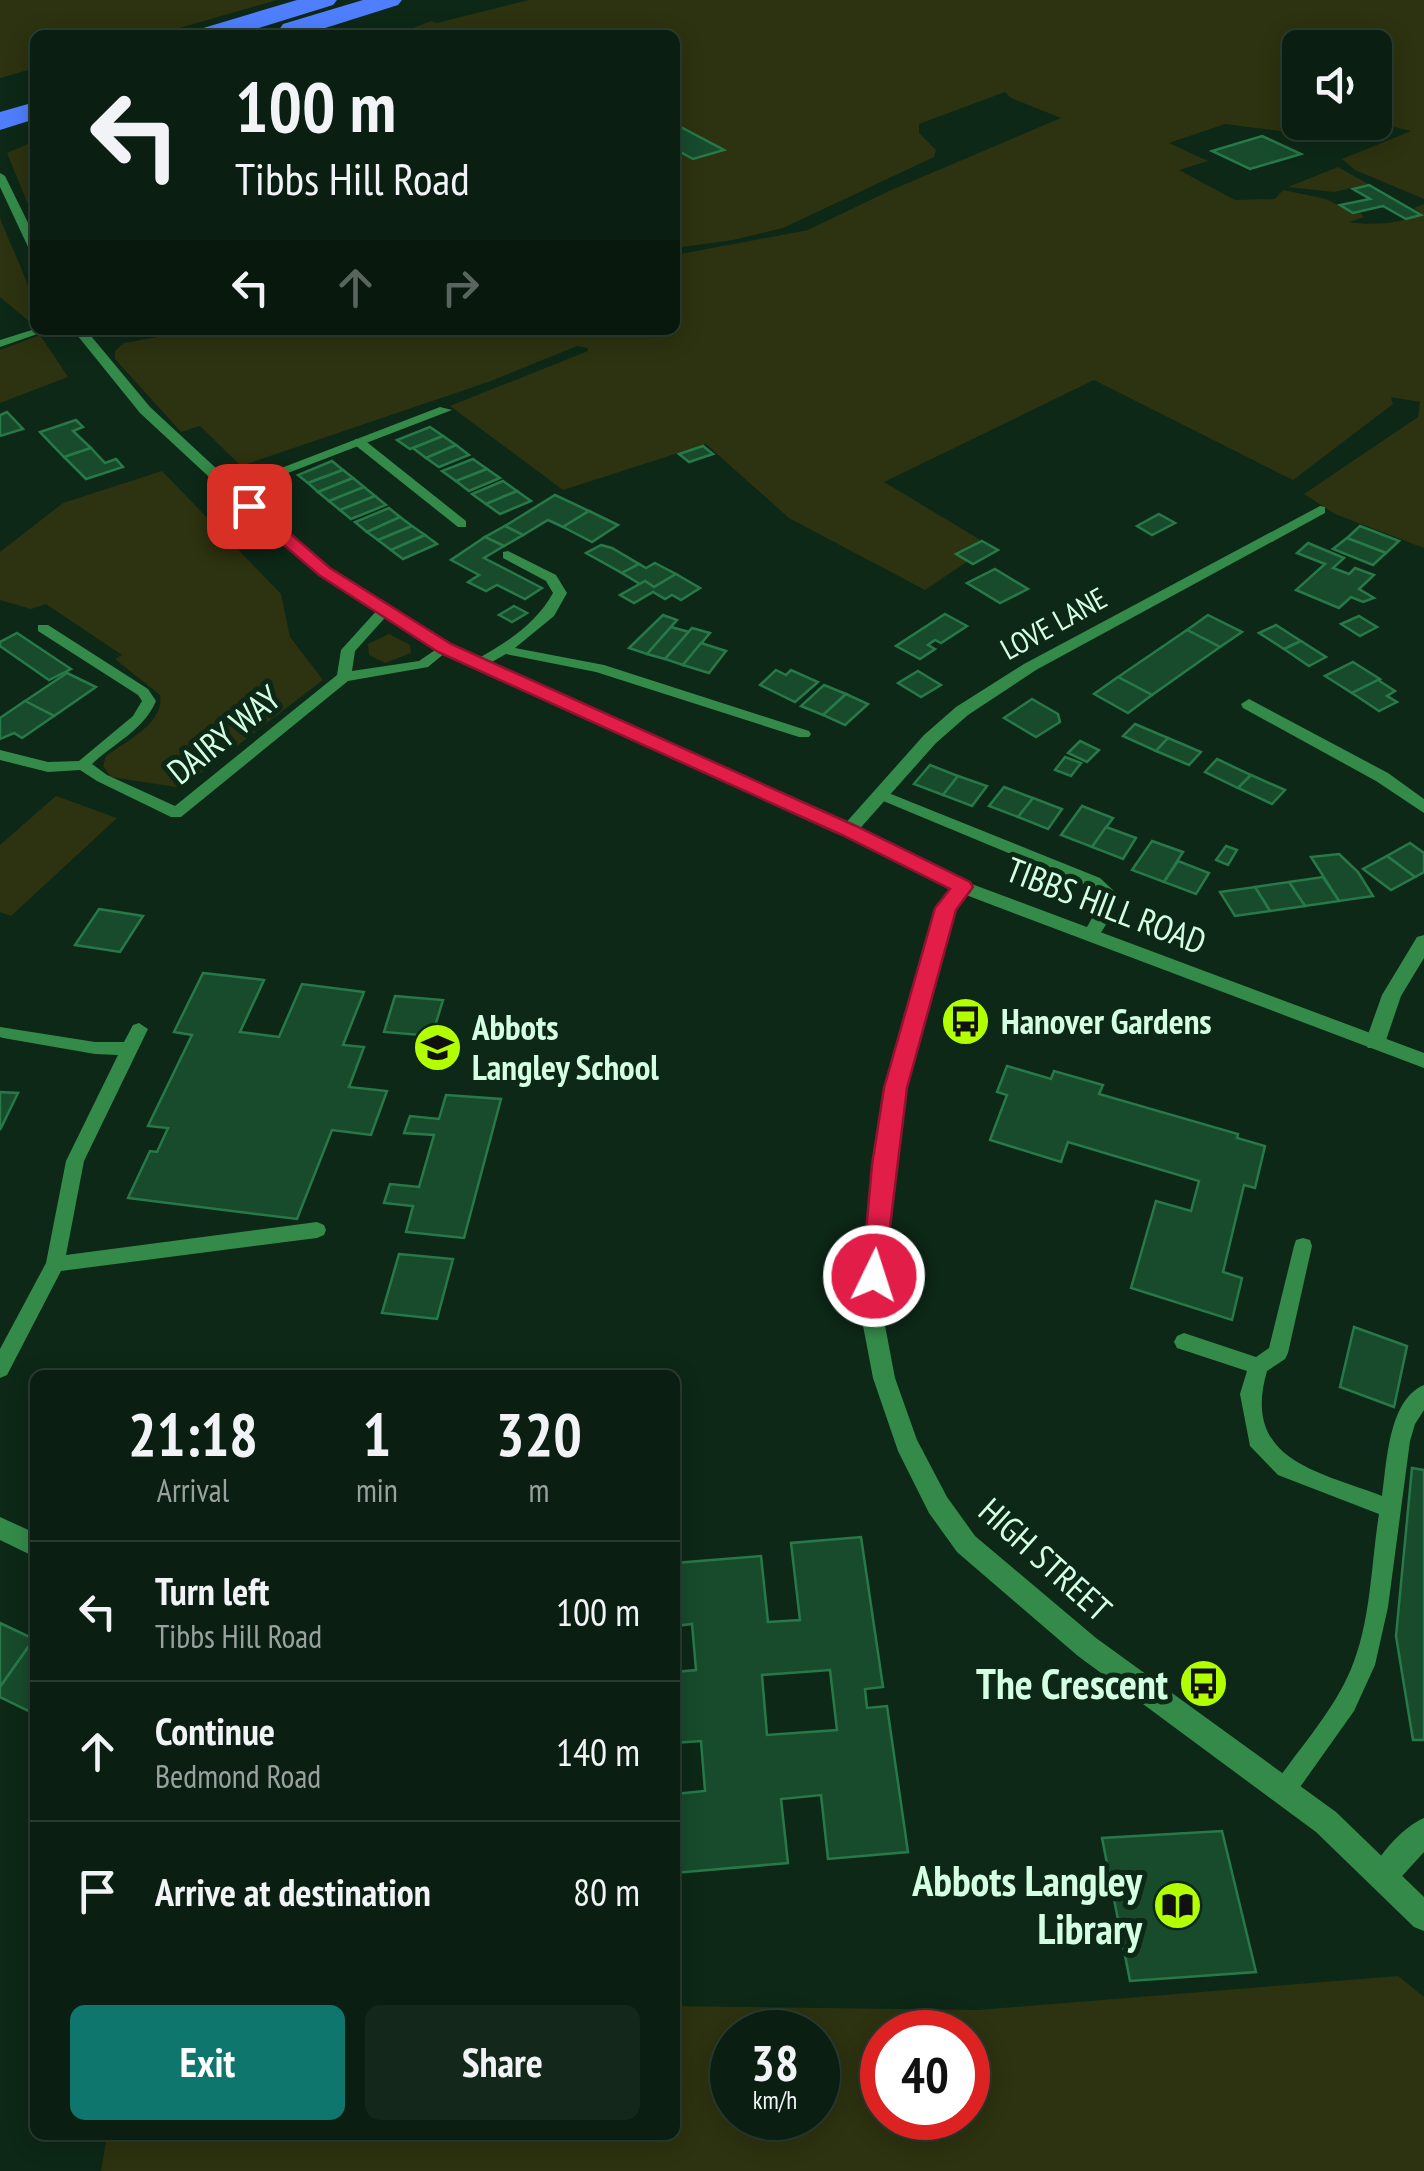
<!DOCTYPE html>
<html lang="en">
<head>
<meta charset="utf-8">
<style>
	:root { --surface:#0a1e11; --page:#13271a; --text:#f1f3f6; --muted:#99a29f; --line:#2a3c31; --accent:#0f766e }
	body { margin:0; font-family:"PT Sans Narrow",sans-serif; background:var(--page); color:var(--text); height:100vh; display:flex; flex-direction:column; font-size:38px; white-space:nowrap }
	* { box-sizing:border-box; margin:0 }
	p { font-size:32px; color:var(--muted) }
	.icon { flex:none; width:55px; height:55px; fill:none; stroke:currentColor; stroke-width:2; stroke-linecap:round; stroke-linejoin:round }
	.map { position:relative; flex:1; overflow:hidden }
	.drawer { position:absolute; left:30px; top:1370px; width:650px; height:770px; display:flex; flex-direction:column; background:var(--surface); border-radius:15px; box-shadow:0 5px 25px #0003,0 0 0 2px var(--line) }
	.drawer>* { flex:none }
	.banner { position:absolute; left:30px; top:30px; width:650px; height:305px; border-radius:15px; box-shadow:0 5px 25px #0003,0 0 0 2px var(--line); background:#0a1e11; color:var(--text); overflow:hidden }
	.buttons { position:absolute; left:1282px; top:30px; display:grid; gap:20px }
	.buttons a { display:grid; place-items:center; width:110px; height:110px; border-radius:15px; background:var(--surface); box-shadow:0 5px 25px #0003,0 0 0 2px var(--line); font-size:50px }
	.speed { position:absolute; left:710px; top:2010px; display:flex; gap:20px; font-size:50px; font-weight:700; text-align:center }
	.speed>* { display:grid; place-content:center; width:130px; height:130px; border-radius:50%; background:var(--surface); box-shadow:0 5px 25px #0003,0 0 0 2px var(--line); line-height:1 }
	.speed small { font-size:25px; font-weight:400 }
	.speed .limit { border:15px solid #d22; background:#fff; color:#111 }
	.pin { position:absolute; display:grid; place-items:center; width:85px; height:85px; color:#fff; margin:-42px; border-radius:20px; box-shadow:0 5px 15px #0006 }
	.me { position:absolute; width:110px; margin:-55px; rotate:4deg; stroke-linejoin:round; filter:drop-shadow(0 0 8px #0008) }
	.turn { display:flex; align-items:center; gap:35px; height:210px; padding:0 40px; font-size:45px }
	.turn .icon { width:130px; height:130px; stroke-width:2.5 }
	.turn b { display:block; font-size:70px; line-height:85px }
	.lanes { display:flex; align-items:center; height:95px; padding:0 40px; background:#0003; justify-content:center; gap:50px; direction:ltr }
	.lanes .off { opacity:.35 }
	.eta { display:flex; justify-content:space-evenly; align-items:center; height:170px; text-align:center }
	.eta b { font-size:60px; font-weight:800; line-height:70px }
	.action { display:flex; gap:20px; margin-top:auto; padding:20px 40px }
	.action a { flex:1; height:115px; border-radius:15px; background:var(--accent); color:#fff; font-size:40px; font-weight:800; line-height:115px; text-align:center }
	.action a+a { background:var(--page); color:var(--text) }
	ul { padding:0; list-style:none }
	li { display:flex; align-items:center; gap:30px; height:140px; padding:0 40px; border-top:2px solid var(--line) }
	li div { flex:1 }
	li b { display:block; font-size:38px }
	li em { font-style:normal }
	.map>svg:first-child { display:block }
	.green { fill:#2d3310; fill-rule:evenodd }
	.building { fill:#174b2c; stroke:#277948; stroke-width:2.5; fill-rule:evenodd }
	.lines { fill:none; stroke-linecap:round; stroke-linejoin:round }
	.service { fill:#348b49; fill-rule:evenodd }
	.minor { fill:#348b49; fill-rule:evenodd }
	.tertiary { fill:#348b49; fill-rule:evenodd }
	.motorway { fill:#4f7fff; fill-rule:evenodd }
	.route { fill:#e11d48; stroke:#92132f; stroke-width:2.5 }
	.labels { text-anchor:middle; stroke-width:10; stroke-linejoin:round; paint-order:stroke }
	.far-street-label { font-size:30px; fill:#d4ffe2; stroke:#0d2817 }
	.street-label { font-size:35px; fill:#d4ffe2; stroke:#0d2817 }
	.poi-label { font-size:35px; font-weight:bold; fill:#d4ffe2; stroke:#0d2817; text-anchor:start }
	.near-poi-label { font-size:42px; font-weight:bold; fill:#d4ffe2; stroke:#0d2817; text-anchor:end }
</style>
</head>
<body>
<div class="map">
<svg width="1424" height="2171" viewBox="0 0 1424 2171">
	<rect width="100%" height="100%" fill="#0d2817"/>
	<g class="green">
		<polygon points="0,0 277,0 155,35 35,35 35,68 0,78"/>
		<path d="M529 0H1424V199L1355 170 1342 159 1411 131 1375 122V48H1300V122L1337 123 1315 142 1280 131 1225 124 1169 143 1208 161 1179 170 1235 200 1275 199 1283 190 1326 199 1353 213 1359 211 1364 217 1349 222C1374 226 1397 223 1423 215L1414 208 1424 204V548L1335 514 1304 494 1418 417 1420 402 1391 397 1393 404 1293 480 1094 380 884 482 982 541 957 554 968 561 925 590 789 518 706 444 563 490 450 406 588 351V348L577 346 491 381 241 466 200 426 181 432 115 359V351L124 343 197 330H675V255L808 230 889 191 1061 118 1011 98 1005 92 919 124V133L936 150 934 157 783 228 733 240 675 248V35H395L431 21 437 23Z"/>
		<polygon points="35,141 35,221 7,153"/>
		<polygon points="1338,167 1368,184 1334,192 1288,187"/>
		<path d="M0 218C13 254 35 288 35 326L0 297Z"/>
		<polygon points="40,335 68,377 0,403 0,350"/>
		<path d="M162 471 281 594 290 637 323 680 182 788 111 777 103 766 106 756C126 741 165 723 160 695L115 659 122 655 46 604 31 609 0 600V552L63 503Z"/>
		<polygon points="389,634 410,645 411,653 385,663 369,655 368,644"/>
		<polygon points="56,796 117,818 11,916 0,912 0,845"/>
		<path d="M1398 1976 1424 1997V2171H101L107 2135H675V2006L978 2010ZM732 2032H818V2118H732ZM882 2032H968V2118H882Z"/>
	</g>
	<g class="building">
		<polygon points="675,124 724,150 693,159 675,149"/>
		<polygon points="1262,136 1301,154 1250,169 1212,151"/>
		<polygon points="1369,185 1421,215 1406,219 1383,206 1353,213 1340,205 1370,199 1353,189"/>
		<polygon points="7,412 23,429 0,436 0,415"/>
		<polygon points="76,420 83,427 73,431 91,448 64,457 40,432"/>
		<polygon points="430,427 443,436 410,449 397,440"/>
		<polygon points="443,436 456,445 426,458 413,448"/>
		<polygon points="456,445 469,455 439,467 426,458"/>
		<polygon points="703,446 713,454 689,462 679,454"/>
		<polygon points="91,448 105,463 116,459 123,467 86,479 64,457"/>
		<polygon points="473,459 487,469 456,481 442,471"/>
		<polygon points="332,461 343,470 308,483 298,475"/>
		<polygon points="487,469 500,478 469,491 456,481"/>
		<polygon points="343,470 353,478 318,492 308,483"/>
		<polygon points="353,478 364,487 329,501 318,492"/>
		<polygon points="503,481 517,491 486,504 472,494"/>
		<polygon points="364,487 375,496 340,510 329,501"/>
		<polygon points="517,491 531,501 500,514 486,504"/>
		<polygon points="555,495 589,511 563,527 548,520 523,535 505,526"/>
		<polygon points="375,496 386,505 351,519 340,510"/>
		<polygon points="389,508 400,517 367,532 355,522"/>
		<polygon points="589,511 618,525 592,542 563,527"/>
		<polygon points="1159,514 1175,523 1152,535 1137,526"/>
		<polygon points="400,517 412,526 378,540 367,532"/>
		<polygon points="412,526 425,535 391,550 378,540"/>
		<polygon points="505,526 523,535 504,546 485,537"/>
		<polygon points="1360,526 1399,541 1386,553 1347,538"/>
		<polygon points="425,535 437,544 403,559 391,550"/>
		<polygon points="485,537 504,546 484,558 542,588 525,599 497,585 486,591 468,582 479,575 451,560"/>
		<polygon points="1347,538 1386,553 1373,565 1333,549"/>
		<polygon points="982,541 998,550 973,564 956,554"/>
		<polygon points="1308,543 1344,558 1333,568 1349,574 1355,568 1374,575 1359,589 1374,598 1363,602 1351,597 1339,608 1296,590 1325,564 1297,553"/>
		<polygon points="601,545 612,548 639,564 622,573 586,553"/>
		<polygon points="655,563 676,574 654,587 645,581 640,584 622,573 639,564 646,568"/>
		<polygon points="995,569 1028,589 1000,603 967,583"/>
		<polygon points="676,574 700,588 681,600 672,595 665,599 653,592 634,603 620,595 645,581 654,587"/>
		<polygon points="514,606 527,613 512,622 499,615"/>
		<polygon points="945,614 967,626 941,643 935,640 928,645 935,649 920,659 896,646"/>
		<polygon points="663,615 677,620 647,654 629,648"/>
		<polygon points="1208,615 1242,632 1220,647 1187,630"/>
		<polygon points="1359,616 1377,627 1360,636 1341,624"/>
		<polygon points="1276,625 1301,641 1284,649 1259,633"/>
		<polygon points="671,627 689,632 665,659 647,654"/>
		<polygon points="692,628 710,633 683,665 665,659"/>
		<polygon points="1187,630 1220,647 1152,695 1118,677"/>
		<polygon points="17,633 71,669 49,680 0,646 0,642"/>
		<polygon points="1301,641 1326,657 1309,666 1284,649"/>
		<polygon points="701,643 726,651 709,673 683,665"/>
		<polygon points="1353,662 1380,679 1352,693 1325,676"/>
		<polygon points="776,670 786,675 791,670 818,682 795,702 760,685"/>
		<polygon points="918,671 941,685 921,697 898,683"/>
		<polygon points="67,673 96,687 54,716 25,701"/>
		<polygon points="1118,677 1152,695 1128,713 1094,694"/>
		<polygon points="1378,680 1395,691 1387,696 1397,702 1379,711 1352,693"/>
		<polygon points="824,685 846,694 823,715 801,706"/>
		<polygon points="846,694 868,704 845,725 823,715"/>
		<polygon points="1032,699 1058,714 1060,722 1036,737 1004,718"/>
		<polygon points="25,701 54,716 22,738 14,733 0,739 0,718"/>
		<polygon points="1135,724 1168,738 1156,751 1123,736"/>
		<polygon points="1168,738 1201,752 1189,765 1156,751"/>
		<polygon points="1080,741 1099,750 1087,762 1068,753"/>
		<polygon points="1065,757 1081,763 1071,776 1055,770"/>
		<polygon points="1217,759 1251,775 1238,788 1205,772"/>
		<polygon points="930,765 958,776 943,795 914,784"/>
		<polygon points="1251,775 1285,790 1272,804 1238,788"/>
		<polygon points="958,776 987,786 972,806 943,795"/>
		<polygon points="1004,787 1033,798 1018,817 989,806"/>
		<polygon points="1033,798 1062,809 1048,829 1018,817"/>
		<polygon points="1082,806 1113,818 1092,847 1061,835"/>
		<polygon points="1106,827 1136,838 1123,859 1092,847"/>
		<polygon points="1152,841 1183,852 1164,882 1132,870"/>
		<polygon points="1410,843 1424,853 1424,872 1415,877 1387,856"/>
		<polygon points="1226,846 1237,850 1228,865 1216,860"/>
		<polygon points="1339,854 1358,872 1373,896 1339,901 1311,857"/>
		<polygon points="1387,856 1415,877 1391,890 1363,869"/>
		<polygon points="1178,861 1209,873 1196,894 1164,882"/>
		<polygon points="1323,877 1339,901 1305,906 1289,882"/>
		<polygon points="1289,882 1305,906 1270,911 1255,887"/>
		<polygon points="1255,887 1270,911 1235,916 1220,892"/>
		<polygon points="99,909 143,916 120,952 75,945"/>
		<polygon points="203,973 264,980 240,1032 279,1037 302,984 364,992 343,1045 364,1047 349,1087 387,1091 371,1135 332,1130 297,1219 128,1198 150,1151 157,1152 168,1128 148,1126 192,1035 174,1032"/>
		<polygon points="395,996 443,1000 432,1036 384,1032"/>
		<polygon points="1007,1066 1051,1079 1054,1071 1103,1085 1099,1094 1238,1134 1237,1138 1265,1146 1255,1188 1244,1185 1223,1272 1242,1278 1232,1320 1131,1288 1156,1201 1191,1211 1199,1181 1068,1142 1061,1162 990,1140 1007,1095 997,1092"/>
		<polygon points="0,1092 18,1093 0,1130"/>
		<polygon points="446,1095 501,1099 464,1238 406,1232 413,1206 384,1203 390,1184 419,1187 434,1135 404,1133 410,1116 439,1119"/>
		<polygon points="399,1254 453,1259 437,1319 382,1313"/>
		<polygon points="1354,1327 1407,1346 1394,1407 1340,1387"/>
		<polygon points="1412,1468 1424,1470 1424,1740 1413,1740 1396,1636"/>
		<path d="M861 1537 883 1687 865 1689 867 1708 887 1706 908 1852 828 1859 821 1795 781 1799 788 1863 675 1873V1794L705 1791 701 1741 675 1743V1672L696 1670 692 1624 675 1626V1563L761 1556 768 1622 800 1620 791 1543ZM830 1670 837 1730 767 1735 762 1675Z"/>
		<polygon points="0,1623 34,1639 0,1687"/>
		<polygon points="34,1639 35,1640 35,1714 0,1697 0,1687"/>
		<polygon points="1222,1831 1256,1972 1130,1981 1102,1838"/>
	</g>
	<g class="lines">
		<g class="service">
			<polygon points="35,329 49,330 0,347 0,340"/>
			<polygon points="355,439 363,439 466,521 466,527 458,527 355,445"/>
			<path d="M508 551 556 575 567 593 554 616 515 648 604 665 809 731 811 734 809 737H799L596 672 506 654 483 667H473V661C504 645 536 624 553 593L546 581 503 558V552Z"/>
			<path d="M384 607 391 611 355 651 352 671 419 661 444 644 451 648 428 667 348 681 181 817H171L97 781 80 770 48 772 0 760V750L48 762 79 761 133 716 142 701 138 695 38 631V625H48L148 689 156 701C143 731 114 743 92 764L107 775 175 806 337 675 341 650 379 608Z"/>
			<path d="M881 790 1100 878 1114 891C1114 911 1108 924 1096 939H1084L1082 935C1091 920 1098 911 1098 893L1088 886 876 798 874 795 876 792Z"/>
			<polygon points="139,1023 148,1029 84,1161 66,1255 317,1222 324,1225 326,1230 324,1235 317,1238 61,1271 7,1375 0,1378 0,1349 46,1263 66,1161 118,1055 95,1054 3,1038 0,1037 0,1027 95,1042 124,1042 133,1025"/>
			<path d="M1303 1238 1310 1240 1312 1246 1288 1353 1285 1359 1267 1371C1241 1460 1317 1471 1382 1496 1387 1463 1388 1400 1424 1385V1410L1415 1424 1410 1441 1388 1607 1375 1665 1354 1711 1293 1797 1285 1801 1277 1797 1273 1789 1277 1781C1302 1745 1334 1710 1351 1669 1371 1622 1371 1564 1379 1514L1278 1475 1250 1446 1240 1394 1247 1371 1177 1348 1174 1342 1177 1336 1184 1333 1256 1357 1269 1348 1294 1246 1296 1240Z"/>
		</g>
		<g class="minor">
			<polygon points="440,407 452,410 236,493 224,490"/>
			<polygon points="1320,506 1325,507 1325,513 1036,670 968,715 936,743 855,834 843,834 840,830 843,826 924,735 956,707 1024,664"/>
			<polygon points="1249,699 1388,773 1424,799 1424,813 1376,781 1243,708 1241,704"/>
			<polygon points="1424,935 1424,958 1401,996 1385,1043 1382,1048 1368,1048 1365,1043 1382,995 1417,937"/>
			<polygon points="0,1517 35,1533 35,1557 0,1540"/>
			<path d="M1424 1818V1852L1394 1885 1384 1889 1374 1885 1370 1875C1378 1855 1404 1826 1424 1818Z"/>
		</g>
		<g class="tertiary">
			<polygon points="0,173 5,176 35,237 35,252 29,249 0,187"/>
			<polygon points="73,330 86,330 150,407 272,520 329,569 450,645 855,826 969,883 1424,1053 1424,1068 966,895 955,910 906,1088 887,1237 883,1315 895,1378 917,1440 947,1497 975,1536 1096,1638 1336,1812 1424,1897 1424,1931 1414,1927 1316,1832 1078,1656 957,1552 929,1513 898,1451 873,1378 861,1315 865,1237 886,1088 937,908 952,889 843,834 438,651 319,575 262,526 140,413"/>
		</g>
		<g class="motorway">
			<polygon points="297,0 337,0 333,5 236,35 196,35 200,29"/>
			<polygon points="363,0 402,0 398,5 303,35 282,35 279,30 283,24"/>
			<polygon points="35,102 35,119 0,130 0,112"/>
		</g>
	</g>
	<polygon class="route" points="243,503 255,503 330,568 451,644 856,826 970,882 973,887 956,910 907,1088 883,1284 874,1287 865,1284 862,1276 872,1165 884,1088 935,908 950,889 842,835 438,652 319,575 243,510"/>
	<defs>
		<symbol id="bus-disc" viewBox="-11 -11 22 22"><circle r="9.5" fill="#b1ff00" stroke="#0d2817"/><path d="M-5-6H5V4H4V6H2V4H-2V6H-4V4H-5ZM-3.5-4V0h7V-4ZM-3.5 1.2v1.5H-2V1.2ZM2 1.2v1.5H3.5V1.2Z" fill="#111"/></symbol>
		<symbol id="school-disc" viewBox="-11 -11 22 22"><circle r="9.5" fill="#b1ff00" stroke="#0d2817"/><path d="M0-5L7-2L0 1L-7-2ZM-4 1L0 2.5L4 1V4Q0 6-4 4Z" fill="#111"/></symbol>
		<symbol id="library-disc" viewBox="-11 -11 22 22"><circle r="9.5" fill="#b1ff00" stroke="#0d2817"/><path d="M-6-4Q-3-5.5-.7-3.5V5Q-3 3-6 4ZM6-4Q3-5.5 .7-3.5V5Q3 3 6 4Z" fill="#111"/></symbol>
	</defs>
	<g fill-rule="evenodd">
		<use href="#bus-disc" x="938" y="994" width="55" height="55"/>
		<use href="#school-disc" x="410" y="1020" width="55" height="55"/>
		<use href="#bus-disc" x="1176" y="1656" width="55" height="55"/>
		<use href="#library-disc" x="1150" y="1878" width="55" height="55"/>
	</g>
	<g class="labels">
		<g class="far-street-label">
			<text transform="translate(1054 624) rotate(-29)" y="10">LOVE LANE</text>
		</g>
		<g class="street-label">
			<text transform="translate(224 735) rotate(-39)" y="12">DAIRY WAY</text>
			<text transform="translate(1106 906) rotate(21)" y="12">TIBBS HILL ROAD</text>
			<text transform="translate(1045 1560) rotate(42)" y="12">HIGH STREET</text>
		</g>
		<g class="poi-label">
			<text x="1001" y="1034">Hanover Gardens</text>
			<text x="472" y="1040">Abbots<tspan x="472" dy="40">Langley School</tspan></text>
		</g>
		<g class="near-poi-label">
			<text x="1168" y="1699">The Crescent</text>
			<text x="1142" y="1896">Abbots Langley<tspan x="1142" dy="48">Library</tspan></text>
		</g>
	</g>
</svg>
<div class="buttons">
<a><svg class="icon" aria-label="sound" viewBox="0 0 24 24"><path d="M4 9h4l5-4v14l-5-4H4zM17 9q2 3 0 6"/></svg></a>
</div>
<div class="speed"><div>38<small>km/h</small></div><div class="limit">40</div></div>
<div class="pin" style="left:249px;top:506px;background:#d93025"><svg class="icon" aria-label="arrive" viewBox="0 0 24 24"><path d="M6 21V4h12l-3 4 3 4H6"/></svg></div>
<svg class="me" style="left:874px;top:1276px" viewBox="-20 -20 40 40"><circle r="17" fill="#e11d48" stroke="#fff" stroke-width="3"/><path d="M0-11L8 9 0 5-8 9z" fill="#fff"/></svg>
<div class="banner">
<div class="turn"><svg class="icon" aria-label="left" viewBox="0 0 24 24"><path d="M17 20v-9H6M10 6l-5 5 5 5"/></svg><div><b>100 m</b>Tibbs Hill Road</div></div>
<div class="lanes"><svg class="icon" aria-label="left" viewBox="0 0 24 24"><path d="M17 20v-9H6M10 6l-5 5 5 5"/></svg><svg class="icon off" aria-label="ahead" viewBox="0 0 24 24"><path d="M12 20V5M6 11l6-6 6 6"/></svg><svg class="icon off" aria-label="right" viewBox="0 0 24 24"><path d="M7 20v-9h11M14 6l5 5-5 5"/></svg></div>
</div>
<section class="drawer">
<div class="eta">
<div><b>21:18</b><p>Arrival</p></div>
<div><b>1</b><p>min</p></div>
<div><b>320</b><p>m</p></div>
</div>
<ul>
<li><svg class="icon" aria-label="left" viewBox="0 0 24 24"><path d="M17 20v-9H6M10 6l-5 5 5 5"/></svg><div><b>Turn left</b><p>Tibbs Hill Road</p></div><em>100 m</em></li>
<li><svg class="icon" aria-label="ahead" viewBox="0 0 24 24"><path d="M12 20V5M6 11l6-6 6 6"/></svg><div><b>Continue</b><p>Bedmond Road</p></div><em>140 m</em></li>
<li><svg class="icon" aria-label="arrive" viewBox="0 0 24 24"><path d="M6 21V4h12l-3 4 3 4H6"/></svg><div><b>Arrive at destination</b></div><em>80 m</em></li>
</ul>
<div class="action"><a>Exit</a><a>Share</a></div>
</section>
</div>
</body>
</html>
